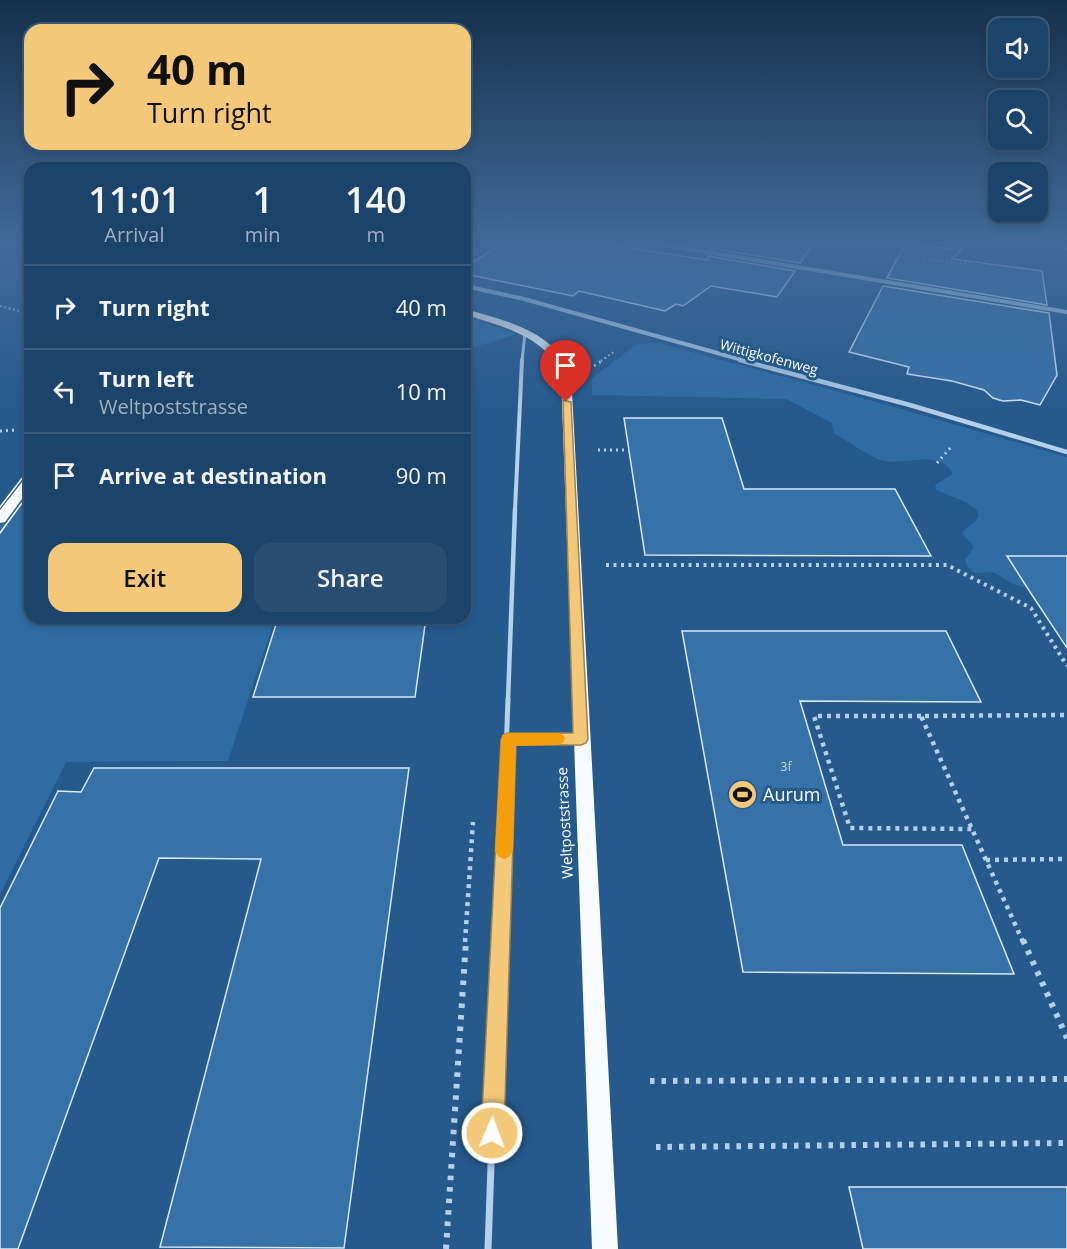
<!DOCTYPE html>
<html lang="en">
<head>
<meta charset="utf-8">
<style>
	:root { --surface:#1c4369; --page:#294e71; --text:#f1f3f6; --muted:#a0b0c0; --line:#3a5c7d; --accent:#f3c879 }
	body { margin:0; font-family:"Open Sans",sans-serif; background:var(--page); color:var(--text); height:100vh; display:flex; flex-direction:column; font-size:22px; white-space:nowrap }
	* { box-sizing:border-box; margin:0 }
	p { font-size:20px; color:var(--muted) }
	.icon { flex:none; width:33px; height:33px; fill:none; stroke:currentColor; stroke-width:2; stroke-linecap:round; stroke-linejoin:round }
	.map { position:relative; flex:1; overflow:hidden }
	.sheet { position:absolute; left:24px; top:162px; width:447px; height:462px; display:flex; flex-direction:column; background:var(--surface); border-radius:18px; box-shadow:0 3px 9px #0003,0 0 0 2px var(--line) }
	.sheet>* { flex:none }
	.banner { position:absolute; left:24px; top:24px; width:447px; height:126px; border-radius:18px; box-shadow:0 3px 9px #0003,0 0 0 2px var(--line); background:#f3c879; color:#111; overflow:hidden }
	.buttons { position:absolute; left:988px; top:18px; display:grid; gap:12px }
	.buttons a { display:grid; place-items:center; width:60px; height:60px; border-radius:12px; background:var(--surface); box-shadow:0 3px 9px #0003,0 0 0 2px var(--line); font-size:30px }
	.pin { position:absolute; display:grid; place-items:center; width:51px; height:51px; color:#fff; margin:-62px -26px; border-radius:50% 50% 50% 0; rotate:-45deg; box-shadow:0 0 6px #0007 }
	.pin .icon { rotate:45deg }
	.me { position:absolute; width:66px; margin:-33px; rotate:2deg; stroke-linejoin:round; filter:drop-shadow(0 0 4px #0008) }
	.turn { display:flex; align-items:center; gap:21px; height:126px; padding:0 24px; font-size:27px }
	.turn .icon { width:78px; height:78px; stroke-width:2.5 }
	.turn b { display:block; font-size:42px; line-height:51px }
	.eta { display:flex; justify-content:space-evenly; align-items:center; height:102px; text-align:center }
	.eta b { font-size:36px; font-weight:600; line-height:42px }
	.action { display:flex; gap:12px; margin-top:auto; padding:12px 24px }
	.action a { flex:1; height:69px; border-radius:18px; background:var(--accent); color:#111; font-size:24px; font-weight:600; line-height:69px; text-align:center }
	.action a+a { background:var(--page); color:var(--text) }
	ul { padding:0; list-style:none }
	li { display:flex; align-items:center; gap:18px; height:84px; padding:0 24px; border-top:2px solid var(--line) }
	li div { flex:1 }
	li b { display:block; font-size:22px }
	li em { font-style:normal }
	.map>svg:first-child { display:block }
	.green { fill:#306ca3 }
	.building { fill:#3671a8; stroke:#d9e9f8; stroke-width:1.5 }
	.lines { fill:none; stroke-linecap:round; stroke-linejoin:round }
	.path-far4 { stroke:#b4d0ea; stroke-width:2; stroke-dasharray:1.5 3; stroke-linecap:butt }
	.path-far3 { stroke:#b4d0ea; stroke-width:3; stroke-dasharray:2 4; stroke-linecap:butt }
	.path-far2 { stroke:#b4d0ea; stroke-width:4; stroke-dasharray:3 4.5; stroke-linecap:butt }
	.path-far1 { stroke:#b4d0ea; stroke-width:4.5; stroke-dasharray:4 5; stroke-linecap:butt }
	.path { stroke:#b4d0ea; stroke-width:6; stroke-dasharray:4.5 7; stroke-linecap:butt }
	.lane-far4 { stroke:#b4d0ea; stroke-width:3 }
	.lane-far3 { stroke:#b4d0ea; stroke-width:4 }
	.lane-far2 { stroke:#b4d0ea; stroke-width:4.5 }
	.lane-far1 { stroke:#b4d0ea; stroke-width:5 }
	.lane { stroke:#b4d0ea; stroke-width:7 }
	.street-far1 { stroke:#b4d0ea; stroke-width:4 }
	.street { stroke:#b4d0ea; stroke-width:4.5 }
	.primary { fill:#f8fbfe; fill-rule:evenodd }
	.tram { stroke:#fff; stroke-width:1.5 }
	.route { fill:#f3c879; stroke:#9e824f; stroke-width:1.5 }
	.slow { fill:#f59e0b }
	.labels { text-anchor:middle; stroke-width:6; stroke-linejoin:round; paint-order:stroke }
	.number-label { font-size:12px; fill:#cddce9 }
	.far-street-label { font-size:14px; fill:#fff; stroke:#26598c }
	.street-label { font-size:15px; fill:#fff; stroke:#26598c }
	.near-poi-label { font-size:18px; fill:#fff; stroke:#26598c; text-anchor:start }
</style>
</head>
<body>
<div class="map">
<svg width="1067" height="1249" viewBox="0 0 1067 1249">
	<rect width="100%" height="100%" fill="#26598c"/>
	<g class="green">
		<polygon points="465,316 517,334 475,347 465,347"/>
		<path d="M659 343 891 406 1067 457V556L1027 587C1013 587 1008 580 997 574 986 568 971 581 965 560L974 547 962 533C966 527 976 524 978 516 980 503 944 495 935 489L936 484 953 474C940 448 906 465 884 461 871 458 848 441 835 434L832 423 786 399 592 395V378L637 344Z"/>
		<polygon points="30,486 30,618 275,618 228,761 66,762 0,895 0,526"/>
	</g>
	<g class="building">
		<polygon points="502,244 603,244 708,260 708,256 795,271 777,297 711,286 683,306 676,304 665,311 579,291 573,296 465,274 465,267"/>
		<polygon points="709,244 813,244 800,263 709,248"/>
		<polygon points="905,244 962,250 952,259 1042,271 1047,305 887,278"/>
		<polygon points="883,286 1049,313 1057,375 1040,405 1021,400 1003,401 993,398 984,390 952,381 907,374 909,367 849,352"/>
		<polygon points="624,418 722,418 744,489 895,489 931,556 645,555"/>
		<polygon points="1007,556 1067,556 1067,648 1032,595"/>
		<polygon points="278,618 426,618 415,697 253,697"/>
		<polygon points="682,631 946,631 981,702 800,701 843,845 962,845 1014,974 743,972"/>
		<polygon points="94,768 409,768 344,1248 160,1247 261,859 159,858 18,1249 0,1249 0,908 58,791 81,792"/>
		<polygon points="849,1187 1067,1187 1067,1249 863,1249"/>
	</g>
	<g class="lines">
		<g class="path-far4">
			<polyline points="924,259 971,264 975,253"/>
			<polyline points="0,306 30,314"/>
			<polyline points="601,361 615,351"/>
		</g>
		<g class="path-far3">
			<polyline points="594,366 603,360"/>
			<polyline points="0,431 17,430"/>
			<polyline points="598,450 629,450"/>
			<polyline points="937,463 952,446"/>
		</g>
		<polyline class="path-far2" points="606,565 947,565 1031,608 1067,666"/>
		<g class="path-far1">
			<polyline points="921,716 814,716 850,828 972,829"/>
			<polyline points="986,860 1067,859"/>
			<polyline points="465,942 473,822"/>
			<polyline points="1023,942 921,716 1067,715"/>
		</g>
		<g class="path">
			<polyline points="1023,940 1067,1038"/>
			<polyline points="650,1081 1067,1079"/>
			<polyline points="656,1147 1067,1143"/>
			<polyline points="446,1249 466,940"/>
		</g>
		<polyline class="lane-far4" points="522,361 525,333"/>
		<polyline class="lane-far3" points="515,510 522,360"/>
		<polyline class="lane-far2" points="508,700 515,509"/>
		<g class="lane-far1">
			<polyline points="508,740 578,739"/>
			<polyline points="499,942 508,699"/>
		</g>
		<polyline class="lane" points="488,1249 499,940"/>
		<g class="street-far1">
			<polyline points="659,244 1067,312"/>
			<polyline points="1066,244 1067,248"/>
			<polyline points="465,286 524,299 746,361"/>
		</g>
		<polyline class="street" points="740,360 910,405 1067,452"/>
		<g class="primary">
			<path d="M465 309C505 320 555 332 571 374L618 1249H592L561 374C547 337 500 325 465 315Z"/>
			<polygon points="30,476 30,488 5,522 0,523 0,510 26,477"/>
		</g>
		<g class="tram">
			<polyline points="0,507 30,468"/>
			<polyline points="0,533 30,492"/>
		</g>
	</g>
	<linearGradient id="sky" x2="0" y2="1"><stop stop-color="#15314d"/><stop offset="0.58" stop-color="#416a99"/><stop offset="1" stop-color="#416a99" stop-opacity="0"/></linearGradient>
	<rect width="1067" height="418" fill="url(#sky)"/>
	<polygon class="route" points="563,400 571,402 588,739 586,743 581,745 516,745 504,1133 500,1141 492,1144 485,1141 481,1133 501,740 503,735 508,733 573,733"/>
	<polygon class="slow" points="508,733 558,733 563,735 565,739 563,743 558,745 516,746 513,851 510,856 504,859 498,856 495,851 501,740 503,735"/>
	<defs>
		<symbol id="stadium-disc" viewBox="-11 -11 22 22"><circle r="9.5" fill="#f3c879" stroke="#26598c"/><path d="M0-5a6.5 5 0 1 0 0 10a6.5 5 0 1 0 0-10ZM-3.5-1.8h7v3.6h-7Z" fill="#111"/></symbol>
	</defs>
	<g fill-rule="evenodd">
		<use href="#stadium-disc" x="726" y="778" width="33" height="33"/>
	</g>
	<g class="labels">
		<g class="number-label">
			<text x="786" y="771">3f</text>
		</g>
		<g class="far-street-label">
			<text transform="translate(769 357) rotate(15)" y="5">Wittigkofenweg</text>
		</g>
		<g class="street-label">
			<text transform="translate(565 823) rotate(-93)" y="5">Weltpoststrasse</text>
		</g>
		<g class="near-poi-label">
			<text x="763" y="801">Aurum</text>
		</g>
	</g>
</svg>
<div class="buttons">
<a><svg class="icon" aria-label="sound" viewBox="0 0 24 24"><path d="M4 9h4l5-4v14l-5-4H4zM17 9q2 3 0 6"/></svg></a>
<a><svg class="icon" aria-label="search" viewBox="0 0 24 24"><circle cx="10" cy="10" r="6"/><path d="M15 15l6 6"/></svg></a>
<a><svg class="icon" aria-label="layers" viewBox="0 0 24 24"><path d="M12 4l9 5-9 5-9-5zM3 14l9 5 9-5"/></svg></a>
</div>
<div class="pin" style="left:566px;top:402px;background:#d93025"><svg class="icon" aria-label="arrive" viewBox="0 0 24 24"><path d="M6 21V4h12l-3 4 3 4H6"/></svg></div>
<svg class="me" style="left:492px;top:1133px" viewBox="-20 -20 40 40"><circle r="17" fill="#f3c879" stroke="#fff" stroke-width="3"/><path d="M0-11L8 9 0 5-8 9z" fill="#fff"/></svg>
<div class="banner">
<div class="turn"><svg class="icon" aria-label="right" viewBox="0 0 24 24"><path d="M7 20v-9h11M14 6l5 5-5 5"/></svg><div><b>40 m</b>Turn right</div></div>
</div>
<section class="sheet">
<div class="eta">
<div><b>11:01</b><p>Arrival</p></div>
<div><b>1</b><p>min</p></div>
<div><b>140</b><p>m</p></div>
</div>
<ul>
<li><svg class="icon" aria-label="right" viewBox="0 0 24 24"><path d="M7 20v-9h11M14 6l5 5-5 5"/></svg><div><b>Turn right</b></div><em>40 m</em></li>
<li><svg class="icon" aria-label="left" viewBox="0 0 24 24"><path d="M17 20v-9H6M10 6l-5 5 5 5"/></svg><div><b>Turn left</b><p>Weltpoststrasse</p></div><em>10 m</em></li>
<li><svg class="icon" aria-label="arrive" viewBox="0 0 24 24"><path d="M6 21V4h12l-3 4 3 4H6"/></svg><div><b>Arrive at destination</b></div><em>90 m</em></li>
</ul>
<div class="action"><a>Exit</a><a>Share</a></div>
</section>
</div>
</body>
</html>
